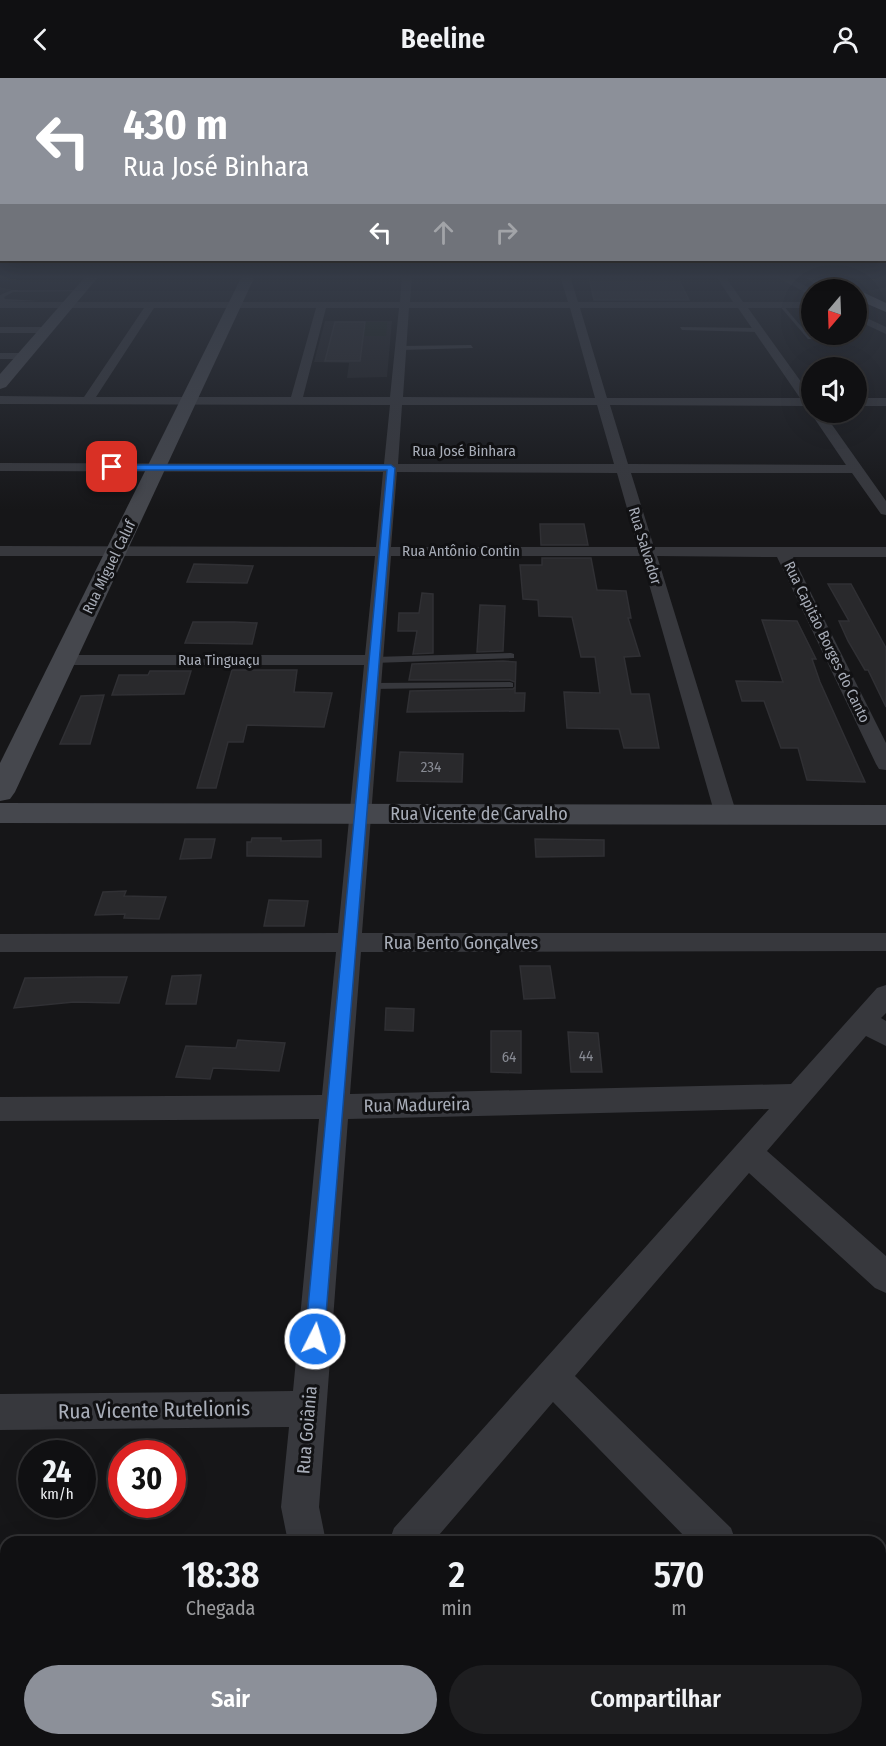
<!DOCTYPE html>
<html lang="pt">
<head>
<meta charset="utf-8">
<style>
	:root { --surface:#101012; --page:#1e1e20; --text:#f1f3f6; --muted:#9c9d9f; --line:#303032; --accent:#8c9099 }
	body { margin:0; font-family:"Fira Sans Condensed",sans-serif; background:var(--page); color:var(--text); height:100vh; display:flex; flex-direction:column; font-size:22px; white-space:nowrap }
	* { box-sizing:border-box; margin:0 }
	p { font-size:20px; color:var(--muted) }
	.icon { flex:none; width:33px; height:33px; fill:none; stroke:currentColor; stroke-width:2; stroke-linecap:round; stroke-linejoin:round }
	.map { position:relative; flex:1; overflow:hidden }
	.sheet { position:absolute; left:0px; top:1458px; width:886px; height:210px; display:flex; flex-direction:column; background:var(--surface); border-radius:18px 18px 0 0; box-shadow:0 6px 24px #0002,0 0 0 2px var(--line) }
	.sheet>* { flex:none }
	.banner { position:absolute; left:0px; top:0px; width:886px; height:183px; box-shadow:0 6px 24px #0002,0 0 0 2px var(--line); background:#8c9099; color:#fff; overflow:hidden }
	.needle { width:39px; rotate:199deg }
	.tools { position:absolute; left:801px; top:201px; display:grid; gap:12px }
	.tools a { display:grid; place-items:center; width:66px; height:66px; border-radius:50%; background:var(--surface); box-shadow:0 6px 24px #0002,0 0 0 2px var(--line); font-size:30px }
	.speed { position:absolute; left:18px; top:1362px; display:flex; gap:12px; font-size:30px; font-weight:700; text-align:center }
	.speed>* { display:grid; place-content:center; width:78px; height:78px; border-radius:50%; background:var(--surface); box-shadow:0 6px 24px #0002,0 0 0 2px var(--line); line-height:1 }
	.speed small { font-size:15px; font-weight:400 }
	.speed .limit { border:9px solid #d22; background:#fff; color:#111 }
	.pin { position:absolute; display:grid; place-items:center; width:51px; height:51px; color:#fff; margin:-26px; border-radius:12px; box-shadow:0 3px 9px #0006 }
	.me { position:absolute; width:66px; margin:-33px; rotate:5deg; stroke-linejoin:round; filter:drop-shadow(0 0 4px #0008) }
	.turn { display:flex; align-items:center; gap:21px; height:126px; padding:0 24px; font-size:27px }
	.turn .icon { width:78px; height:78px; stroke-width:2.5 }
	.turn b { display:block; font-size:42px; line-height:51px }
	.lanes { display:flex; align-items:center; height:57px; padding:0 24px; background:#0003; justify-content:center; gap:30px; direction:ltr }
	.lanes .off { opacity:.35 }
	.eta { display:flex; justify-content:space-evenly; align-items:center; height:102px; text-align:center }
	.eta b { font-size:36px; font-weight:600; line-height:42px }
	.cta { display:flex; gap:12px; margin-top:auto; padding:12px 24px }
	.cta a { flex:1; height:69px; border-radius:36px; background:var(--accent); color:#fff; font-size:24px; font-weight:600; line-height:69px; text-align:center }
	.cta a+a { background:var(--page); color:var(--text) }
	header { display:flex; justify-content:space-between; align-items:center; height:78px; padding:0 24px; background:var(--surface); font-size:27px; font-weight:600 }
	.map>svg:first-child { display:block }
	.built { fill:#222225 }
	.green { fill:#1c231d }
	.building { fill:#29292c; stroke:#303034; stroke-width:1.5 }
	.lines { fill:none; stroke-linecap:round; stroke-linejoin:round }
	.lane { fill:#37383d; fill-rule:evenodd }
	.street { fill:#37383d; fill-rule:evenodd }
	.secondary { fill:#45474d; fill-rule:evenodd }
	.highway { fill:#63666e; fill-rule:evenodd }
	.route { fill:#1a73e8; stroke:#114b97; stroke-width:1.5 }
	.labels { text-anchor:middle; stroke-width:6; stroke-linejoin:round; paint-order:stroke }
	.far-street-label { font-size:15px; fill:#a8adb8; stroke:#111113 }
	.number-label { font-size:15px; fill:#888b94 }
	.street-label { font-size:18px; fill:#a8adb8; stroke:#111113 }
	.near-street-label { font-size:21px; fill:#a8adb8; stroke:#111113 }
</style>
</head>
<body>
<header><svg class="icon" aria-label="back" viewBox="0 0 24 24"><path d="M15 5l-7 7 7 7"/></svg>Beeline<svg class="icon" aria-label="person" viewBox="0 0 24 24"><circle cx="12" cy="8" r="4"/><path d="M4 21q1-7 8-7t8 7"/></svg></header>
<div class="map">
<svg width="886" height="1668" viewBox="0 0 886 1668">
	<rect width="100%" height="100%" fill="#161618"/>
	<polygon class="built" points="325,243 392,243 387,299 347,300 349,285 314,284"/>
	<polygon class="green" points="365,244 387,244 386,258 363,258"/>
	<g class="building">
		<polygon points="672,198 678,200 689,222 594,222 589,199"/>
		<polygon points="335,244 365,244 360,283 325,283"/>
		<polygon points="540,446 584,446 588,467 541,467"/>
		<polygon points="542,480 591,480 597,512 626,513 631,540 628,540 640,578 624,579 631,616 649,616 659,670 624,670 619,651 567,650 564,614 600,615 595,579 581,579 572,539 539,538 538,522 523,521 520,487 542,487"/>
		<polygon points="194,486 230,487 253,488 247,505 187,504"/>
		<polygon points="828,506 851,506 886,570 886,629 868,592 865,592 848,563 839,543 849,543"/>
		<polygon points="422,515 433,516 433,575 413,576 417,553 398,553 399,535 419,535"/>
		<polygon points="480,527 505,528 503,573 477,574"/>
		<polygon points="762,542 797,543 816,581 812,581 820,604 865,704 807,702 798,670 781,670 764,623 742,623 736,603 783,604"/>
		<polygon points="193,544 235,544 257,545 252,566 185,565"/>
		<polygon points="503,583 516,584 515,615 525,615 524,633 407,634 410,613 513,611 515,609 515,604 510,602 409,602 412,586"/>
		<polygon points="232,592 297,592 294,614 332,615 324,649 247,647 243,664 228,664 216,710 197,710"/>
		<polygon points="150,593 191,593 184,616 112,617 119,597 148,597"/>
		<polygon points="104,617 90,666 60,666 81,618"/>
		<polygon points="400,674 463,676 462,704 397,703"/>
		<polygon points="252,760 281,760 281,763 321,762 321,779 247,778 247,764 251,764"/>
		<polygon points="185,761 215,761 211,780 180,781"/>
		<polygon points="535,761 604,762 604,778 536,779"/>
		<polygon points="126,813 124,818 166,819 159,841 124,840 125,836 95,837 103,814"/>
		<polygon points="269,822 308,823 304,848 264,848"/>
		<polygon points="520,888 550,888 555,920 524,921"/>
		<polygon points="201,897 196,926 166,926 172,898"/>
		<polygon points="97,899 127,899 119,925 74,924 14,930 25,900"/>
		<polygon points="386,930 414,931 413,953 385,952"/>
		<polygon points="491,953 521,953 521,995 491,994"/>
		<polygon points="568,954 598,955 602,994 571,994"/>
		<polygon points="238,962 285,965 279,993 213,990 210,1001 176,999 186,968 236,970"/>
	</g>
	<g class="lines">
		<g class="lane">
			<polygon points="12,212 80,212 82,213 13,214 4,219 5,221 41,223 4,224 0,227 0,217"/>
			<polygon points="778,226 782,226 812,261 808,261"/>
			<polygon points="680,249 758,250 761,252 758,254 682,252"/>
			<polygon points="471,267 473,270 401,272 398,270 401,268"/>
			<polygon points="511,575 514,576 514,580 374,585 369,582 374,579"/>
			<polygon points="510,604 513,605 513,609 372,611 367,608 372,605"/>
		</g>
		<g class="street">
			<path d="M402 198H412L410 224H568L560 198H570L578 224H733L716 198H725L743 224H812V230H748L812 319V334H823L886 423V437L881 436 852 395H631L654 469H886V479H793L886 665V692L879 691 876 686 777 479 657 478 737 737 734 742 726 744 718 742 715 737 641 478H391L362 855H886V873L361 874 350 1016 791 1006 877 910 886 907V935L881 940 886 943V968L866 958 767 1073 886 1178V1215L875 1210 749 1095 575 1298 731 1450 736 1464H690L553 1324 433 1464H389L394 1450 769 1031 348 1041 319 1429 326 1464H288L281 1429 289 1349 0 1352V1316L293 1313 319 1041 0 1043V1019L322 1017 336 874H0V856L338 855 364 587H64L55 582 64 577H365L375 478H0V468L376 469 383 394 0 393V385L384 386 390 327 0 326V318L84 319 144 230H0V224H400ZM154 230H316L291 319H96ZM326 230H399L390 319H303ZM409 230H570L595 320 403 319ZM580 230H738L800 320H607ZM402 327H597L614 386H398ZM610 327 806 328 811 332 810 334 846 387 628 386ZM397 394 617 395 638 469H391Z"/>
			<polygon points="775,198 787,198 813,212 812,218"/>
			<polygon points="881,198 886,198 886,202"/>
			<polygon points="856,235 886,249 886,256 856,242"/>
			<polygon points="0,249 46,249 51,252 46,255 0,255"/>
			<polygon points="0,275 24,275 30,278 24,281 0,281"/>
			<rect x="856" y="320" width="30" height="8"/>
			<polygon points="880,1606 886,1608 886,1654 880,1652"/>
			<polygon points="209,1662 256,1662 253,1668 206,1668"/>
			<polygon points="420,1662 466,1662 469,1668 423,1668"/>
		</g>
		<g class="secondary">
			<polygon points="86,198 99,198 6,309 0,311 0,296"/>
			<polygon points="242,198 255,198 15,714 10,721 0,723 0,685"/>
			<polygon points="0,725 886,727 886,747 0,745"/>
		</g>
		<g class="highway">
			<polygon points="803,198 820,198 841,212 824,212"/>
			<polygon points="856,211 886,225 886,234 856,221 856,212 854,212"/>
		</g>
	</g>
	<linearGradient id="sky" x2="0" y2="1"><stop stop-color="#0c0c0d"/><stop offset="0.46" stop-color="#363c48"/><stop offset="1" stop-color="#363c48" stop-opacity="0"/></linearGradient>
	<rect width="886" height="432" fill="url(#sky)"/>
	<polygon class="route" points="391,387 395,390 324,1261 321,1268 315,1271 308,1268 305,1261 387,392 112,392 108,389 112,387"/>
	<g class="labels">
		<g class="far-street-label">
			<text x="464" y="378">Rua José Binhara</text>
			<text transform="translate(645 468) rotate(73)" y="5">Rua Salvador</text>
			<text x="461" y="478">Rua Antônio Contin</text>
			<text transform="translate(109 489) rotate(-64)" y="5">Rua Miguel Caluf</text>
			<text transform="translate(827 564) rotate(64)" y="5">Rua Capitão Borges do Canto</text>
			<text x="219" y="587">Rua Tinguaçu</text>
		</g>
		<g class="number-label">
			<text x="431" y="694">234</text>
			<text x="586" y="983">44</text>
			<text x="509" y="984">64</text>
		</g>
		<g class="street-label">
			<text x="479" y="742">Rua Vicente de Carvalho</text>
			<text x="461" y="871">Rua Bento Gonçalves</text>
			<text transform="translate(417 1027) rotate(-1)" y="6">Rua Madureira</text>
			<text transform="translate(307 1352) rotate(-85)" y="6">Rua Goiânia</text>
		</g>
		<g class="near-street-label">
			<text transform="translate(154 1332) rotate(-1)" y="7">Rua Vicente Rutelionis</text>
		</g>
	</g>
</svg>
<div class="tools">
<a><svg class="needle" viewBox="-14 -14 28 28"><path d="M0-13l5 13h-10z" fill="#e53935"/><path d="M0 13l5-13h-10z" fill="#9c9d9f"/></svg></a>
<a><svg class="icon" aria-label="sound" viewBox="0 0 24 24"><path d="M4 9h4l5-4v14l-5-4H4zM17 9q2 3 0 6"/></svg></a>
</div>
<div class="speed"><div>24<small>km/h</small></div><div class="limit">30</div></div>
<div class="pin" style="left:112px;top:389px;background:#d93025"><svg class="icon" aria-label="arrive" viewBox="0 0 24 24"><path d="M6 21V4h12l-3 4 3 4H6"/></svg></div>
<svg class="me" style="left:315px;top:1261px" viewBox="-20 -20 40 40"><circle r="17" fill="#1a73e8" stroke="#fff" stroke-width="3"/><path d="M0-11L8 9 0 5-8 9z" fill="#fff"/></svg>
<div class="banner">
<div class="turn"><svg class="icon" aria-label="left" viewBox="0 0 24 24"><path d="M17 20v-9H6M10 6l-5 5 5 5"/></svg><div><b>430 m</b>Rua José Binhara</div></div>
<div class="lanes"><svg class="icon" aria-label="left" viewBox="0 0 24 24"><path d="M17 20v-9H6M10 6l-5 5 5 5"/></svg><svg class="icon off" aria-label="ahead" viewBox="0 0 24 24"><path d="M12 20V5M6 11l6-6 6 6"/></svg><svg class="icon off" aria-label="right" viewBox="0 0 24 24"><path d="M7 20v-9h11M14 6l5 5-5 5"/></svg></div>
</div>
<section class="sheet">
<div class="eta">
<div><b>18:38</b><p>Chegada</p></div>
<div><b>2</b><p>min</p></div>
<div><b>570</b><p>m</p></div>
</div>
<div class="cta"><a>Sair</a><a>Compartilhar</a></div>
</section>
</div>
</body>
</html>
